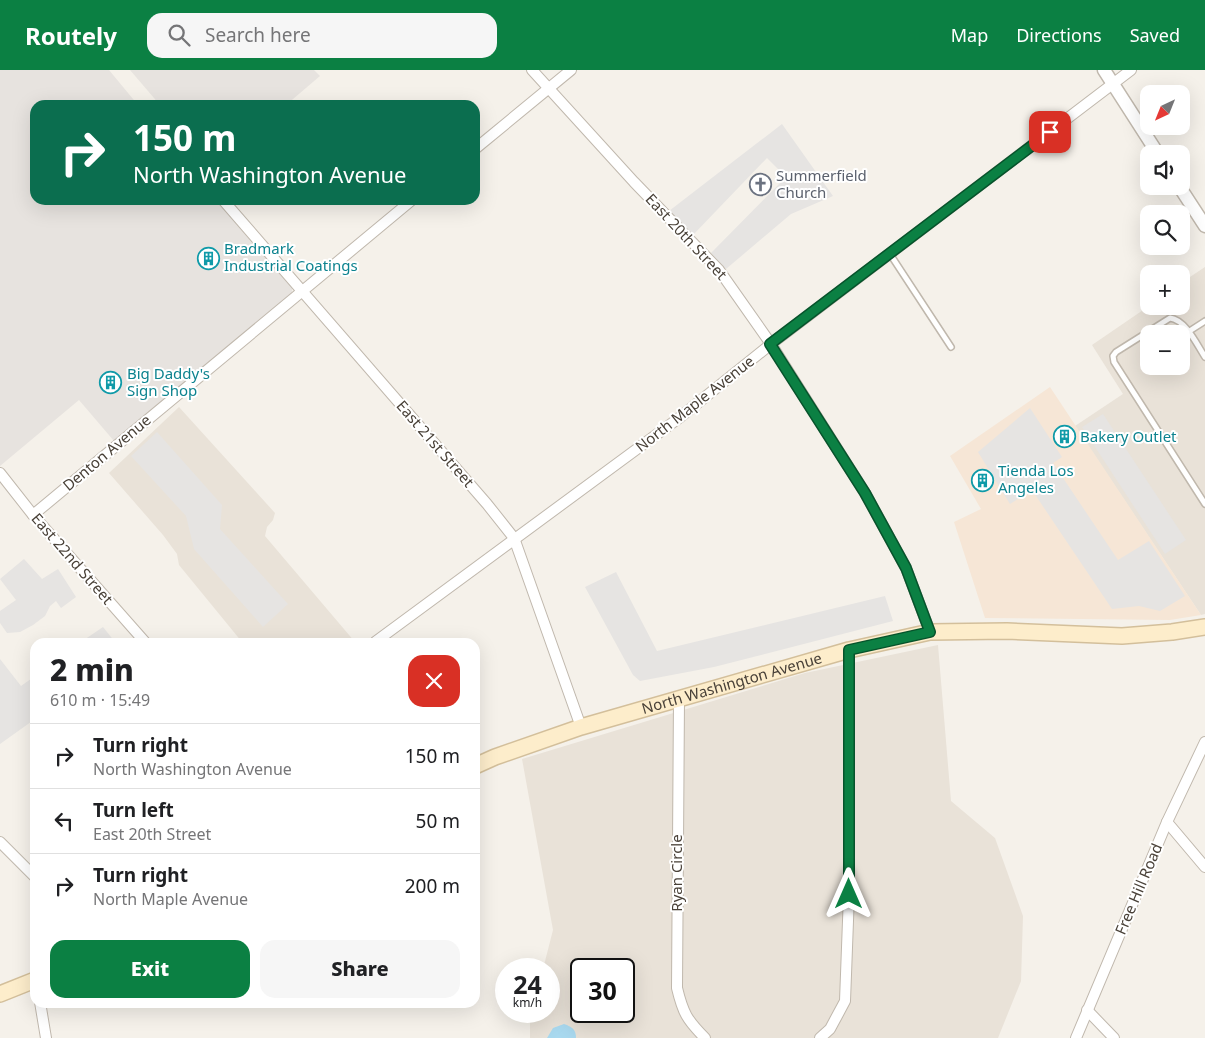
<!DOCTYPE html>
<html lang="en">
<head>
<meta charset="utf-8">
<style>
	:root { --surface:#fff; --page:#f6f6f6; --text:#202124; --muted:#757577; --line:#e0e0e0; --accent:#0b8043 }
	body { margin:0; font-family:"Noto Sans",sans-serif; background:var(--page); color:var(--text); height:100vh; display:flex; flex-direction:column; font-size:19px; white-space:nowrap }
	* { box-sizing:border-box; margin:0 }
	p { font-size:16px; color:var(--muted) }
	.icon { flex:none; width:28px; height:28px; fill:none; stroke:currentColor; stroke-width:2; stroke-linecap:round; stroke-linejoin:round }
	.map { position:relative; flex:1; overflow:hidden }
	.side { position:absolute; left:30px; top:568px; width:450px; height:370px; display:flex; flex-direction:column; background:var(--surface); border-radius:15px; box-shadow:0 5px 20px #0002 }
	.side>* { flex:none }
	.guide { position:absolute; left:30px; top:30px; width:450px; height:105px; border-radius:15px; box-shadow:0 5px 20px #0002; background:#0b6e4f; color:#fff; overflow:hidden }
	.needle { width:32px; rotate:223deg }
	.controls { position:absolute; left:1140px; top:15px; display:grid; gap:10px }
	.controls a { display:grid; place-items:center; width:50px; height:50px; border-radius:10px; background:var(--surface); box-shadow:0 5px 20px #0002; font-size:25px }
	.speed { position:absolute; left:495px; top:888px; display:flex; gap:10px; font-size:25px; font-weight:700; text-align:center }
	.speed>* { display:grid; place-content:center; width:65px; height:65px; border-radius:50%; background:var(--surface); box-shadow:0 5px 20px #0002; line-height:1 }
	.speed small { font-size:12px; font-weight:400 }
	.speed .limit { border:2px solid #111; border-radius:8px; background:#fff; color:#111 }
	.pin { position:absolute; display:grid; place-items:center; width:42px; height:42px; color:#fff; margin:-21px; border-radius:10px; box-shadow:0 2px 8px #0006 }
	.me { position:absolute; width:55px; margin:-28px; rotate:0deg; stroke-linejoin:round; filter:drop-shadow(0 0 4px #0008) }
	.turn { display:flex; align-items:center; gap:18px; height:105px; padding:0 20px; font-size:22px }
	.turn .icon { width:65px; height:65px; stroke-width:2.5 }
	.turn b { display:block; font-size:35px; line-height:42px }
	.round { display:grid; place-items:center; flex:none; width:52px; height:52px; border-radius:15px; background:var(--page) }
	.overview { display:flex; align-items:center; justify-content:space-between; height:85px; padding:0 20px }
	h1 { font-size:30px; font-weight:800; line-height:38px }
	.primary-button { display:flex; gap:10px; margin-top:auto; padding:10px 20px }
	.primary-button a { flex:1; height:58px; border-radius:15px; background:var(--accent); color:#fff; font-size:20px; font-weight:800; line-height:58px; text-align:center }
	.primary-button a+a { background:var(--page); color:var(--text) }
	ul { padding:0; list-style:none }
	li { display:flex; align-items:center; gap:15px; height:65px; padding:0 20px; border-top:1px solid var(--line) }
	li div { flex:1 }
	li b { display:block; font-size:19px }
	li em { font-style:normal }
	header { display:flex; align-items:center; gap:30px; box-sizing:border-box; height:70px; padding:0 25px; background:var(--accent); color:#fff }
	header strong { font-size:24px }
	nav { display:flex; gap:28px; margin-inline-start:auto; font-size:18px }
	.search { width:350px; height:45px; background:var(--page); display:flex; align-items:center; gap:12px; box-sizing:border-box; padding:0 18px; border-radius:15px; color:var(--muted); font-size:19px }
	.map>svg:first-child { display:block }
	.residential { fill:#e9e2d8; fill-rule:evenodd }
	.commercial { fill:#f6e6d6 }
	.industrial { fill:#e7e3df }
	.parking { fill:#e6e4e2 }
	.water { fill:#a9d9ef }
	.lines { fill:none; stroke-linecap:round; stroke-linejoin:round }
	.service-casing { stroke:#c0b8ad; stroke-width:8 }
	.minor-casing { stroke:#c0b8ad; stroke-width:12 }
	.tertiary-casing { stroke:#c0b8ad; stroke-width:15 }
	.secondary-casing { stroke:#d3bf9b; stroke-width:18 }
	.service { stroke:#fff; stroke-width:5 }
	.minor { stroke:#fff; stroke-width:10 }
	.tertiary { stroke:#fff; stroke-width:12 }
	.secondary { stroke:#fdedcb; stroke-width:15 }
	.route-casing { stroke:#07532c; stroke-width:12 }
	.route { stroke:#0b8043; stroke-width:9 }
	.labels { text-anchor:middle; stroke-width:4; stroke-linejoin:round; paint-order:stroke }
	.worship-label { font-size:15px; fill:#5b616d; stroke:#fff; text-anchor:start }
	.street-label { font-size:15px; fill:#494138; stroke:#fff }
	.culture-label { font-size:15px; fill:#0d838f; stroke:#fff; text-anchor:start }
</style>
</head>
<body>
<header>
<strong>Routely</strong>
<div class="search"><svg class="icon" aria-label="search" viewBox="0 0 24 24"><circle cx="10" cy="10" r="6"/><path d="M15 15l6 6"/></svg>Search here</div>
<nav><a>Map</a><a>Directions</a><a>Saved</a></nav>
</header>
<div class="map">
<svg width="1205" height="968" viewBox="0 0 1205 968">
	<rect width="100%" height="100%" fill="#f5f1ea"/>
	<g class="residential">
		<path d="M1205 197V544L1201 545 1075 356 1123 324 1092 275 1149 236H1181V213ZM1149 264H1181V296H1149Z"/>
		<polygon points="179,337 275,443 273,450 267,457 265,466 355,572 242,572 179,495 177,484 163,465 109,403"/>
		<path d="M938 575 951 731 995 768 1023 846 1021 911 998 968H530V950L532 941H549V899H543L553 860 522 689 805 603ZM581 899H624V941H581Z"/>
	</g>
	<polygon class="commercial" points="1050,317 1201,545 1170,550 985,548 954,452 981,439 950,386"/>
	<g class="industrial">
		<polygon points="0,0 109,0 138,35 35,35 35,130 220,130 292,217 292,222 288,226 114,371 79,330 0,396"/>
		<polygon points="130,0 314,0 320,6 286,35 160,35"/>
	</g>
	<g class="parking">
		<polygon points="782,54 833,126 791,144 726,199 711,183 786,107 767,88 693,165 669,141"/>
		<polygon points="1030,338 1062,387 1053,393 1118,490 1149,471 1185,526 1160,541 1139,536 1112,539 1032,420 1010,434 978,382"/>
		<polygon points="1103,344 1186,470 1165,484 1082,357"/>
		<polygon points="157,362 222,435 220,459 288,534 263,557 194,479 186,446 131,386"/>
		<polygon points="24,489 42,509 58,499 76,527 61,538 56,531 50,536 45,546 33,555 20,562 7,563 0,553 0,541 16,530 0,509"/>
		<polygon points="616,502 657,581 885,526 893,551 714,597 640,611 633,605 585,517"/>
		<polygon points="103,557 115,572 81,572"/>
		<polygon points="0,589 21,616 35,606 35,649 0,674"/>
	</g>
	<path class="water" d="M564 954C572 957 576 959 576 968H547L553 958Z"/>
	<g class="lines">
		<defs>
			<g id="service">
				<polyline points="890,184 951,277"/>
				<polyline points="1188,262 1205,251"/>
				<path d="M1205 287C1197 275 1186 250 1170 248L1116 282 1113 286 1114 292 1205 434"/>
			</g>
			<g id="minor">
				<polyline points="532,0 634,112 719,200 771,274 865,423 906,498 930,562"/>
				<polyline points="475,79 571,0"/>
				<polyline points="223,130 487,434 514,468 581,657"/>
				<polyline points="0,403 33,445 145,572"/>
				<polyline points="33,445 412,130"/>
				<polyline points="375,572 679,348 771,274 1131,0"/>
				<path d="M679 629 677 918C683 943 687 950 705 968"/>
				<polyline points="1167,752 1205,797"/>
				<polyline points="0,772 35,807"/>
				<polyline points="40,932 46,968"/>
				<polyline points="1087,940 1114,968"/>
				<polyline points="820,968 830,959 845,931 849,824 849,580"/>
				<polyline points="1076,968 1167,752 1205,672"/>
			</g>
			<g id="tertiary">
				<polyline points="1104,0 1158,84"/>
				<polyline points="1179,116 1205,156"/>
			</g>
			<g id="secondary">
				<path id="s1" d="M475 696 495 687 581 657 849 580 930 562 1007 561 1122 566 1172 562 1205 557"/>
				<polyline points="0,924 35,910"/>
			</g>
		</defs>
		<use href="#service" class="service-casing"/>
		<use href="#minor" class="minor-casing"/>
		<use href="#tertiary" class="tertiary-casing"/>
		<use href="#secondary" class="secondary-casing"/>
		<use href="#service" class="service"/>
		<use href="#minor" class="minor"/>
		<use href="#tertiary" class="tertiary"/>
		<use href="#secondary" class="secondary"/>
	</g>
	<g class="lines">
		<defs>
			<polyline id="route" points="849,824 849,580 930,562 906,498 865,423 770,274 1050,62"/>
		</defs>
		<use href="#route" class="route-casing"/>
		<use href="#route" class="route"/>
	</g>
	<defs>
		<symbol id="church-ring" viewBox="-11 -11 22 22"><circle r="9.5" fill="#fff" stroke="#6b7280" stroke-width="1.5"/><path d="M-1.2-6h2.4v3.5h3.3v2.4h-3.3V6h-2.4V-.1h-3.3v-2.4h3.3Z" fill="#6b7280"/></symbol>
		<symbol id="building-ring" viewBox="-11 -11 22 22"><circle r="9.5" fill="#fff" stroke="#0f9aa8" stroke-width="1.5"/><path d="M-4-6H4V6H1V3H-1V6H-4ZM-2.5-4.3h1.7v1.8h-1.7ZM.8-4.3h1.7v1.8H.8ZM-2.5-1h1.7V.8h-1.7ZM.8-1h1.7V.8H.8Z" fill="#0f9aa8"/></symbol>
	</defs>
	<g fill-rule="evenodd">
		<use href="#church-ring" x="748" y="102" width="25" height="25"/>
		<use href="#building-ring" x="196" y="176" width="25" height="25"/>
		<use href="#building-ring" x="98" y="300" width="25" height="25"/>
		<use href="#building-ring" x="1052" y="354" width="25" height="25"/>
		<use href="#building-ring" x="970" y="398" width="25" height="25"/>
	</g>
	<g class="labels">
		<g class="worship-label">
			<text x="776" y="111">Summerfield<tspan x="776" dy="17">Church</tspan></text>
		</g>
		<g class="street-label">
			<text transform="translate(686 167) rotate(47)" y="5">East 20th Street</text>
			<text transform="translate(695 334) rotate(-38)" y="5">North Maple Avenue</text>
			<text transform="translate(435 374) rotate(49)" y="5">East 21st Street</text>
			<text transform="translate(107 383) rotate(-40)" y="5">Denton Avenue</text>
			<text transform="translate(72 489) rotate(49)" y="5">East 22nd Street</text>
			<text dy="5" stroke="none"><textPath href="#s1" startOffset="270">North Washington Avenue</textPath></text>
			<text transform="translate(677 803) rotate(-90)" y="5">Ryan Circle</text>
			<text transform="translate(1139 819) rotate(-67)" y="5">Free Hill Road</text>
		</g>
		<g class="culture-label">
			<text x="224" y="184">Bradmark<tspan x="224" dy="17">Industrial Coatings</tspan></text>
			<text x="127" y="309">Big Daddy's<tspan x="127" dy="17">Sign Shop</tspan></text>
			<text x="1080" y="372">Bakery Outlet</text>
			<text x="998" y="406">Tienda Los<tspan x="998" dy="17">Angeles</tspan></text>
		</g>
	</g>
</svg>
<div class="controls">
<a><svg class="needle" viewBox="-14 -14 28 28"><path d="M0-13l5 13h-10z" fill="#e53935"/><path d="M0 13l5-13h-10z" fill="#757577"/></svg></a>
<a><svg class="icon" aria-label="sound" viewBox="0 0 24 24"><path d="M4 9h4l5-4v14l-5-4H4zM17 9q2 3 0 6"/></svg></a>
<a><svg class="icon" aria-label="search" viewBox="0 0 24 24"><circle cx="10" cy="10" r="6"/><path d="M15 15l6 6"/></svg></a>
<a>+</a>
<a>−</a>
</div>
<div class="speed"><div>24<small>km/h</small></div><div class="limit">30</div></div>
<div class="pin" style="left:1050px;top:62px;background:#d93025"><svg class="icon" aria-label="arrive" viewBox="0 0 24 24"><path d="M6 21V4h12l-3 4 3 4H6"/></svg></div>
<svg class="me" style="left:849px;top:824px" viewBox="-20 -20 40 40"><path d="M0-17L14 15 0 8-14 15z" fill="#0b8043" stroke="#fff" stroke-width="4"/></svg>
<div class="guide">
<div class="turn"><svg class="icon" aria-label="right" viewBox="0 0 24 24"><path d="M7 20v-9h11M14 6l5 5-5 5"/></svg><div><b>150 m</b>North Washington Avenue</div></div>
</div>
<section class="side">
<div class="overview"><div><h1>2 min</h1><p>610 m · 15:49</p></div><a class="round" style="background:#d93025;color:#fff"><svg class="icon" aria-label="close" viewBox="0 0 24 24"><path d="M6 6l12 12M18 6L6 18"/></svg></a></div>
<ul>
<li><svg class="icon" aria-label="right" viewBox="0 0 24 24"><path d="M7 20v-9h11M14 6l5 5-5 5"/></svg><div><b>Turn right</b><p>North Washington Avenue</p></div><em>150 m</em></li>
<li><svg class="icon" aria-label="left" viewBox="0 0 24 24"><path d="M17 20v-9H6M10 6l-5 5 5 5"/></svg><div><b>Turn left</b><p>East 20th Street</p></div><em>50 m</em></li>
<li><svg class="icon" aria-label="right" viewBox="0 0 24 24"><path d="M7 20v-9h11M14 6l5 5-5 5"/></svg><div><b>Turn right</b><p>North Maple Avenue</p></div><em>200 m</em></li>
</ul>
<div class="primary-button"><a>Exit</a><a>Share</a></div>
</section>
</div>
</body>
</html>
